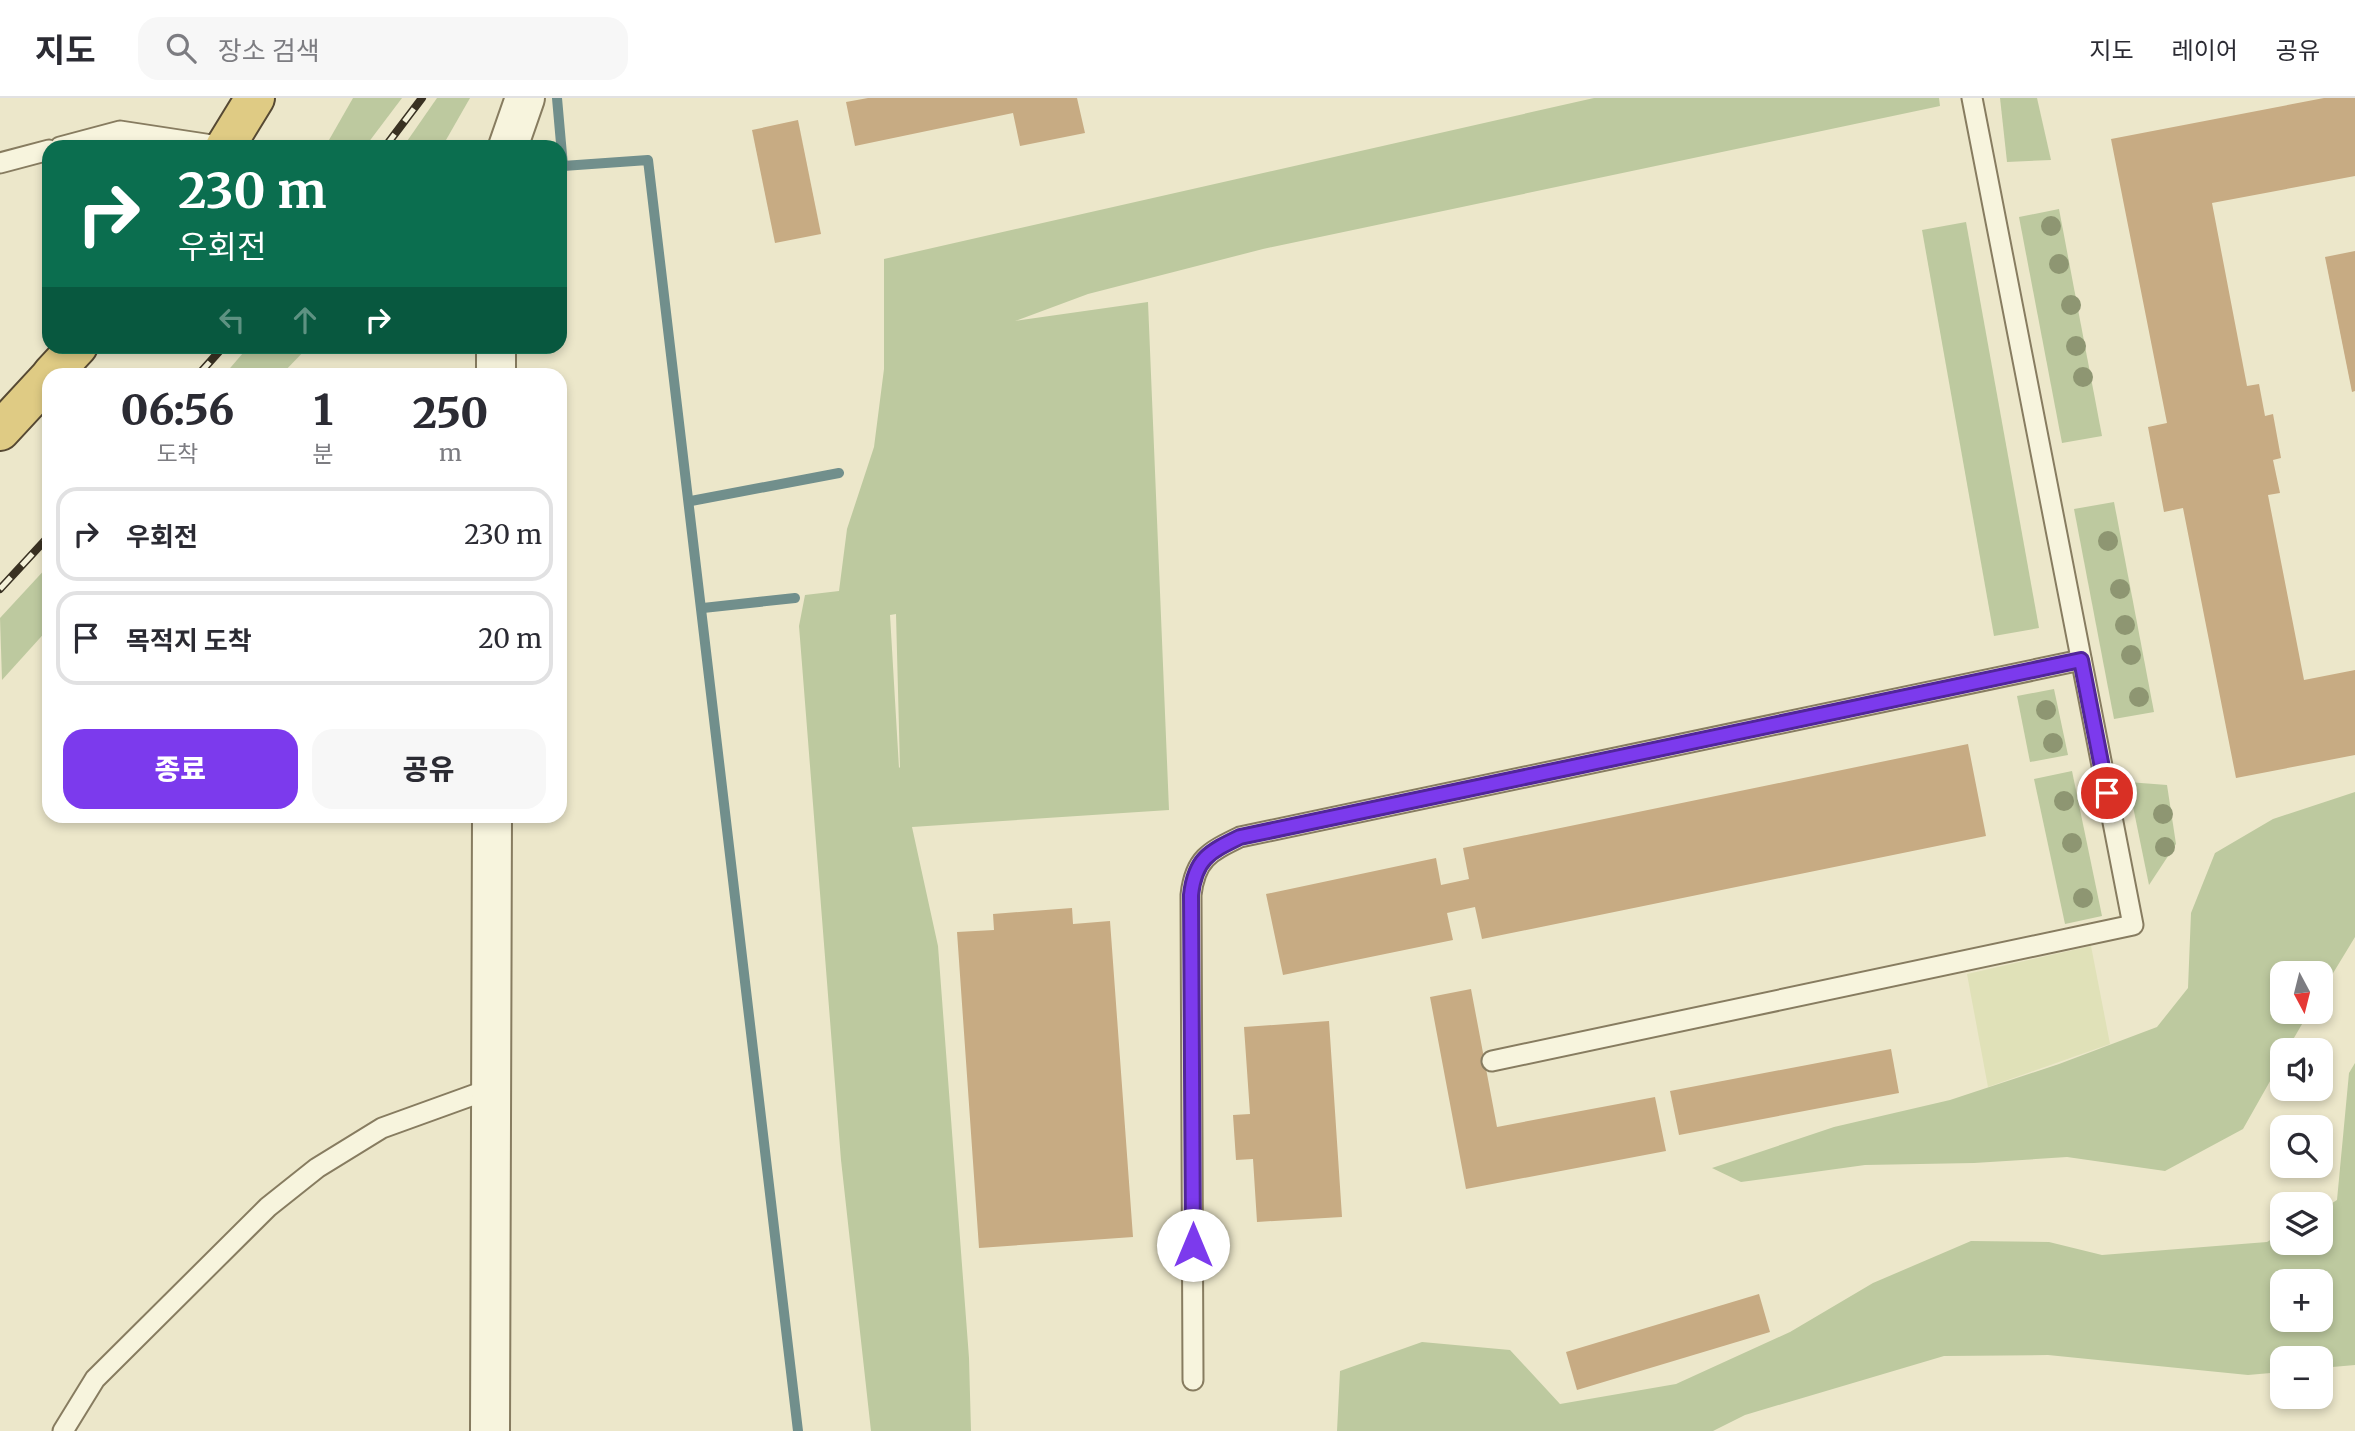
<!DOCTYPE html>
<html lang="ko">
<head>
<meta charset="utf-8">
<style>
	:root { --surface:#fff; --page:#f7f7f7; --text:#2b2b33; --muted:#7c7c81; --line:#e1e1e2; --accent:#7c3aed }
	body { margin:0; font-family:Merriweather,"Noto Sans KR",serif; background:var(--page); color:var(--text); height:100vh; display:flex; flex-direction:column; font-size:26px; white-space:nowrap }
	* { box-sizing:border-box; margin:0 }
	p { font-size:23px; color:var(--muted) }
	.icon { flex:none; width:38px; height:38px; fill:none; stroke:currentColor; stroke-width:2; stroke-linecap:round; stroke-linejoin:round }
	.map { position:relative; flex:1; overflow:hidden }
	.sheet { position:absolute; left:42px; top:270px; width:525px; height:455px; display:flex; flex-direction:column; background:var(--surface); border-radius:21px; box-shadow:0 4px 10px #0003 }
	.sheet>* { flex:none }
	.banner { position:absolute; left:42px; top:42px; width:525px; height:214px; border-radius:21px; box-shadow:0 4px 10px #0003; background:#0b6e4f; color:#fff; overflow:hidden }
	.needle { width:46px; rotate:173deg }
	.controls { position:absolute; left:2270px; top:863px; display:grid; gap:14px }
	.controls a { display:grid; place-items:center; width:63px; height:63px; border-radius:14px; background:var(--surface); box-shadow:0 4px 10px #0003; font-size:35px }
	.pin { position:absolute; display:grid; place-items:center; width:60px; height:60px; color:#fff; margin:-30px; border:4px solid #fff; border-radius:50%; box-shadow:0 2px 7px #0007 }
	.me { position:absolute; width:77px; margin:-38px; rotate:0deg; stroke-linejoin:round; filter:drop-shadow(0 0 5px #0008) }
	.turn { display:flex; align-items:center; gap:24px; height:147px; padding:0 21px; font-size:32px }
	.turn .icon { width:91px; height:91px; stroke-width:2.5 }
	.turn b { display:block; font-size:49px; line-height:60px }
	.lanes { display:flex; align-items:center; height:66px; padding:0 21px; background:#0003; justify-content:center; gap:35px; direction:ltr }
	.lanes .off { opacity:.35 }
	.eta { display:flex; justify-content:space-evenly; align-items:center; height:119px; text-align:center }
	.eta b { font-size:42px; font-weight:800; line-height:49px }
	.action { display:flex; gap:14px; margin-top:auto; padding:14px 21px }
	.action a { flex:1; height:80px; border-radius:21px; background:var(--accent); color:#fff; font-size:28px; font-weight:800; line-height:80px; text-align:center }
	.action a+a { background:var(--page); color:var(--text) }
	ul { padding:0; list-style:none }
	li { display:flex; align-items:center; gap:21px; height:94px; margin:0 14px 10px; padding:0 7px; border:4px solid var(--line); border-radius:21px }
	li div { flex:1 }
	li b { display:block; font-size:26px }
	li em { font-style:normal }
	header { display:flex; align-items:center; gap:42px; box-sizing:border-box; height:98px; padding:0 35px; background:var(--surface); border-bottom:2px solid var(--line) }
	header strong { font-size:33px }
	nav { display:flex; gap:38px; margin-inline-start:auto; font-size:24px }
	.search { width:490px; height:63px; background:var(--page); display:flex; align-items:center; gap:18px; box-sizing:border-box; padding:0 24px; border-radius:21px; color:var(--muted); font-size:26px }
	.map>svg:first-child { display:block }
	.farmland { fill:#e0e1b8 }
	.green { fill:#bdc99f; fill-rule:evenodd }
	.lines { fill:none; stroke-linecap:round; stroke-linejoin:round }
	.stream { stroke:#718f8c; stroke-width:10 }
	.building { fill:#c7ab83 }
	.service-casing { stroke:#877c60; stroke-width:23 }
	.minor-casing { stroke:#877c60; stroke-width:42 }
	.trunk-casing { stroke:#564933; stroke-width:42 }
	.service { stroke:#f7f4dd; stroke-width:19 }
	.minor { stroke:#f7f4dd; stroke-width:38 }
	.trunk { stroke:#dfcb84; stroke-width:38 }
	.rail-casing { stroke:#393122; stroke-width:8 }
	.rail { stroke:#f4f1d9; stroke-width:5; stroke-dasharray:16; stroke-linecap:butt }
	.tree { fill:#8e9672 }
	.route-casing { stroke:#51269a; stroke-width:18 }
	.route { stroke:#7c3aed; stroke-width:12 }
</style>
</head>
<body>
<header>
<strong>지도</strong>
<div class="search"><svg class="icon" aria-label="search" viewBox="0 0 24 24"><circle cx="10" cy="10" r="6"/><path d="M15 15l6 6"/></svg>장소 검색</div>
<nav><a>지도</a><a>레이어</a><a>공유</a></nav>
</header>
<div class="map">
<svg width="2355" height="1333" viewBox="0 0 2355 1333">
	<rect width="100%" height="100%" fill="#ece7ca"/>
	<polygon class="farmland" points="2091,848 2110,946 1988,989 1967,876"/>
	<g class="green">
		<polygon points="353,0 402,0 365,49 325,49"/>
		<polygon points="437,0 470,0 442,49 403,49"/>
		<path d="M1594 0H1939L1940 8 1263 151 1088 196 1015 223 1148 204 1169 712 912 729 938 848 969 1260 971 1333H871L841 1062 799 528 805 497 839 493 847 431 874 349 884 271V161ZM896 516 900 669 899 670 890 517Z"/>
		<polygon points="2000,0 2037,0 2051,62 2007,64"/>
		<polygon points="2059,111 2102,338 2062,345 2019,119"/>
		<polygon points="1966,124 2039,530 1994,538 1922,132"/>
		<polygon points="249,248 308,248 308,249 282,276 225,276"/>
		<polygon points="2114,404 2154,614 2114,621 2074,411"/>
		<polygon points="49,467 49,530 2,582 0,520"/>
		<polygon points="2054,591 2068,657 2030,664 2017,598"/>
		<polygon points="2072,673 2102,818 2065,826 2034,681"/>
		<polygon points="2128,684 2167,687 2176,746 2149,787"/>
		<polygon points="2355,694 2355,839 2321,895 2320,875 2282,875 2282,914 2309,914 2287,952 2282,952 2282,962 2243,1031 2165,1073 2067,1059 1974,1065 1865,1067 1741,1084 1712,1070 1834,1029 1950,1002 2059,966 2157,929 2188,890 2191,815 2215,755 2273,721"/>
		<path d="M2355 965V1267L2321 1270 2320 1260H2282V1274L2248 1277 2048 1257 1944 1258 1745 1317 1713 1333H1337L1340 1273 1422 1244 1510 1252 1560 1306 1676 1286 1790 1234 1873 1185 1971 1143 2049 1144 2102 1157 2267 1144 2282 1135V1144H2320L2321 1112 2337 1102 2349 975ZM2320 1183V1222H2282V1183Z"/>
	</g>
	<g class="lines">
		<g class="stream">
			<path d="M557 0 563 68 648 62C700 485 746 909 798 1333"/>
			<polyline points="691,403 839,375"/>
			<polyline points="703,510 795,500"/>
		</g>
	</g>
	<g class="building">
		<polygon points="868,0 1077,0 1085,35 1020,48 1013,15 855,48 846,4"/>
		<polygon points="2324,0 2355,0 2355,78 2212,105 2247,288 2259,286 2265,318 2273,316 2281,360 2273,362 2280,395 2268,397 2304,582 2355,572 2355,657 2236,680 2183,410 2164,414 2148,329 2167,325 2111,41"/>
		<polygon points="798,22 821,136 775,145 752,32"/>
		<polygon points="2355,153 2355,293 2352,294 2325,159"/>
		<polygon points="1968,646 1986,738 1482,841 1475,809 1447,815 1453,842 1283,877 1266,796 1436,760 1441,787 1469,781 1463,750"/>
		<polygon points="1072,810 1073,826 1110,823 1133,1139 979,1150 957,834 994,832 993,816"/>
		<polygon points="1471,891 1497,1029 1655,999 1666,1053 1466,1091 1430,899"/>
		<polygon points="1329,923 1342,1119 1257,1124 1253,1061 1236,1062 1233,1017 1250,1016 1244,929"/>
		<polygon points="1891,951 1899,995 1679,1037 1670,993"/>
		<polygon points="1759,1196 1770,1234 1577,1292 1566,1254"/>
	</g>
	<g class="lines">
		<defs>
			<g id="service">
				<polyline points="60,49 120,33 225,49"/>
				<polyline points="0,65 49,52"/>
				<polyline points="1492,963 2133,827 1972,0"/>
				<path d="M1193 1282 1191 797C1195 761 1209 754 1240 739L2081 562"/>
				<polyline points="63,1333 95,1281 268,1109 317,1070 382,1030 490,991"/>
			</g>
			<g id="minor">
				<polyline points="508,49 525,0"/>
				<polyline points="496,248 496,276"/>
				<polyline points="490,1333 492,718"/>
			</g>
			<g id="trunk">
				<polyline points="225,49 255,0"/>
				<polyline points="52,276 78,248"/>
				<polyline points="0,333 49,280"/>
			</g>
		</defs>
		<use href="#service" class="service-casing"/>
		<use href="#minor" class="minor-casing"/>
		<use href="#trunk" class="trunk-casing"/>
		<use href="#service" class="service"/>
		<use href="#minor" class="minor"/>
		<use href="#trunk" class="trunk"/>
		<defs>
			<g id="rail">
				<polyline points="385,49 422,0"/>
				<polyline points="199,276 224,248"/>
				<polyline points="0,491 49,438"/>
			</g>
		</defs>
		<use href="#rail" class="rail-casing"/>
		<use href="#rail" class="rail"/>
	</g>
	<g class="tree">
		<circle cx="2051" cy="128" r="10"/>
		<circle cx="2059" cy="166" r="10"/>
		<circle cx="2071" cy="207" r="10"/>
		<circle cx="2076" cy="248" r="10"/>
		<circle cx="2083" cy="279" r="10"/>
		<circle cx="2108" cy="443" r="10"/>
		<circle cx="2120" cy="491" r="10"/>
		<circle cx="2125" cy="527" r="10"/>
		<circle cx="2131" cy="557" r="10"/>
		<circle cx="2139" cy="599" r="10"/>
		<circle cx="2046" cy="612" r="10"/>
		<circle cx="2053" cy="645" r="10"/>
		<circle cx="2064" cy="703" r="10"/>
		<circle cx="2163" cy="716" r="10"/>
		<circle cx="2072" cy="745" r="10"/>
		<circle cx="2165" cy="749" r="10"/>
		<circle cx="2083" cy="800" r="10"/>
	</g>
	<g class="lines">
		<defs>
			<path id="route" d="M1193 1147 1191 797C1195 761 1209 754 1240 739L2081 562 2107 695"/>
		</defs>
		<use href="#route" class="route-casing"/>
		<use href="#route" class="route"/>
	</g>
</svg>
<div class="controls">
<a><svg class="needle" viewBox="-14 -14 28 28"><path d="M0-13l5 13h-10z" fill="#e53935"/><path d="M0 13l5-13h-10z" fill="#7c7c81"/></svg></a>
<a><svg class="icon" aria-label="sound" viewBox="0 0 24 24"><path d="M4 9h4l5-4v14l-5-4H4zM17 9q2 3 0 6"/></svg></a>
<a><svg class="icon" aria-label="search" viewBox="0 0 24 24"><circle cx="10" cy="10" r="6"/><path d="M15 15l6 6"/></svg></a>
<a><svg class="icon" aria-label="layers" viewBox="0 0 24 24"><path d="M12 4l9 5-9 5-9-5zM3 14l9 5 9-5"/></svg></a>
<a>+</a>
<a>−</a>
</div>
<div class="pin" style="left:2107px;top:695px;background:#d93025"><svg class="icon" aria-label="arrive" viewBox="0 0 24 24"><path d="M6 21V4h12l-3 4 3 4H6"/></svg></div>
<svg class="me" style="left:1193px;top:1147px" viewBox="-20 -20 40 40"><circle r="19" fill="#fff"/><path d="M0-13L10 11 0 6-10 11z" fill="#7c3aed"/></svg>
<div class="banner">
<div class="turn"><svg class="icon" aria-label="right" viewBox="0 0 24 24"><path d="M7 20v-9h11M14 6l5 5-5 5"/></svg><div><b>230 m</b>우회전</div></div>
<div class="lanes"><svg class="icon off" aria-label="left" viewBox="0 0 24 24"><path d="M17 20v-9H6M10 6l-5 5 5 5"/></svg><svg class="icon off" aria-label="ahead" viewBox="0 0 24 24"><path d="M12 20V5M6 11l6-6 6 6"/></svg><svg class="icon" aria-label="right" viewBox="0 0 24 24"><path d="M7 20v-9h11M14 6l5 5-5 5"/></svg></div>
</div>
<section class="sheet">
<div class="eta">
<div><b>06:56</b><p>도착</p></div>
<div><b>1</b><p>분</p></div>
<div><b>250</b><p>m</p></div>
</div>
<ul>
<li><svg class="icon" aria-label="right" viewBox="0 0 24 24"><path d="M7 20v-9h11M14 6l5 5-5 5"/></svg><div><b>우회전</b></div><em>230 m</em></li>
<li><svg class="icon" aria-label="arrive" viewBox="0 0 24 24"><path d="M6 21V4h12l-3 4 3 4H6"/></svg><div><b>목적지 도착</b></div><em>20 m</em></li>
</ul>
<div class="action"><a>종료</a><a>공유</a></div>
</section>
</div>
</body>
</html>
